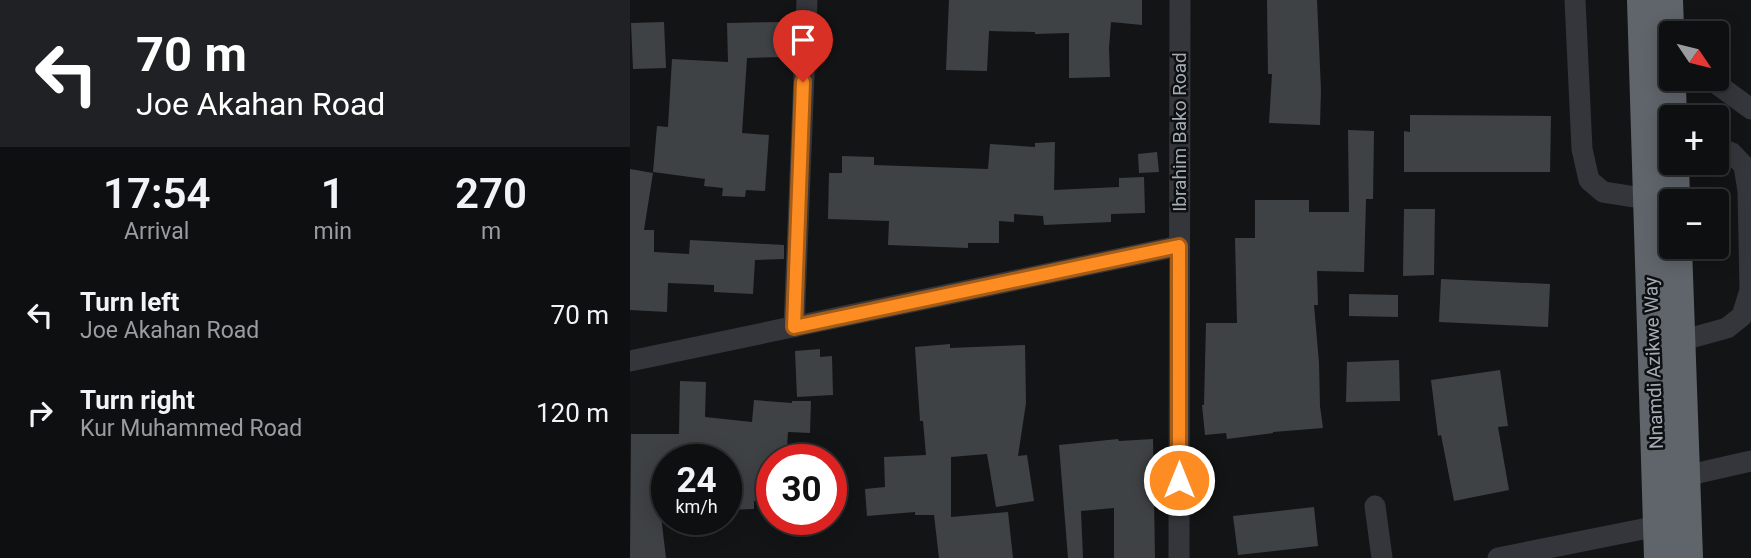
<!DOCTYPE html>
<html lang="en">
<head>
<meta charset="utf-8">
<style>
	:root { --surface:#0e0f10; --page:#171819; --text:#f1f3f6; --muted:#9b9c9f; --line:#2e2f30 }
	body { margin:0; font-family:Roboto,sans-serif; background:var(--page); color:var(--text); height:100vh; display:flex; flex-direction:column; font-size:26px; white-space:nowrap }
	* { box-sizing:border-box; margin:0 }
	p { font-size:23px; color:var(--muted) }
	.icon { flex:none; width:38px; height:38px; fill:none; stroke:currentColor; stroke-width:2; stroke-linecap:round; stroke-linejoin:round }
	.map { position:relative; flex:1; overflow:hidden }
	.details { display:flex; flex-direction:column; background:var(--surface); width:630px }
	.details>* { flex:none }
	.hud { background:#202124; color:#fff; overflow:hidden }
	.needle { width:46px; rotate:125deg }
	.tools { position:absolute; left:1029px; top:21px; display:grid; gap:14px }
	.tools a { display:grid; place-items:center; width:70px; height:70px; border-radius:7px; background:var(--surface); box-shadow:0 4px 18px #0003,0 0 0 2px var(--line); font-size:35px }
	.speed { position:absolute; left:21px; top:444px; display:flex; gap:14px; font-size:35px; font-weight:700; text-align:center }
	.speed>* { display:grid; place-content:center; width:91px; height:91px; border-radius:50%; background:var(--surface); box-shadow:0 4px 18px #0003,0 0 0 2px var(--line); line-height:1 }
	.speed small { font-size:18px; font-weight:400 }
	.speed .limit { border:10px solid #d22; background:#fff; color:#111 }
	.pin { position:absolute; display:grid; place-items:center; width:60px; height:60px; color:#fff; margin:-72px -30px; border-radius:50% 50% 50% 0; rotate:-45deg; box-shadow:0 0 7px #0007 }
	.pin .icon { rotate:45deg }
	.me { position:absolute; width:77px; margin:-38px; rotate:0deg; stroke-linejoin:round; filter:drop-shadow(0 0 5px #0008) }
	.turn { display:flex; align-items:center; gap:24px; height:147px; padding:0 21px; font-size:32px }
	.turn .icon { width:91px; height:91px; stroke-width:2.5 }
	.turn b { display:block; font-size:49px; line-height:60px }
	.eta { display:flex; justify-content:space-evenly; align-items:center; height:119px; text-align:center }
	.eta b { font-size:42px; font-weight:600; line-height:49px }
	ul { padding:0; list-style:none }
	li { display:flex; align-items:center; gap:21px; height:98px; padding:0 21px }
	li div { flex:1 }
	li b { display:block; font-size:26px }
	li em { font-style:normal }
	main { display:flex; flex:1; min-height:0 }
	.map>svg:first-child { display:block }
	.building { fill:#3f4245 }
	.lines { fill:none; stroke-linecap:round; stroke-linejoin:round }
	.minor { stroke:#34363b; stroke-width:21 }
	.highway { stroke:#60656c; stroke-width:30 }
	.route-casing { stroke:#a45c17; stroke-width:18 }
	.route { stroke:#fd8d23; stroke-width:12 }
	.labels { text-anchor:middle; stroke-width:5; stroke-linejoin:round; paint-order:stroke }
	.street-label { font-size:19px; fill:#a4adb7; stroke:#0e0f10 }
</style>
</head>
<body>
<main>
<section class="details">
<div class="hud">
<div class="turn"><svg class="icon" aria-label="left" viewBox="0 0 24 24"><path d="M17 20v-9H6M10 6l-5 5 5 5"/></svg><div><b>70 m</b>Joe Akahan Road</div></div>
</div>
<div class="eta">
<div><b>17:54</b><p>Arrival</p></div>
<div><b>1</b><p>min</p></div>
<div><b>270</b><p>m</p></div>
</div>
<ul>
<li><svg class="icon" aria-label="left" viewBox="0 0 24 24"><path d="M17 20v-9H6M10 6l-5 5 5 5"/></svg><div><b>Turn left</b><p>Joe Akahan Road</p></div><em>70 m</em></li>
<li><svg class="icon" aria-label="right" viewBox="0 0 24 24"><path d="M7 20v-9h11M14 6l5 5-5 5"/></svg><div><b>Turn right</b><p>Kur Muhammed Road</p></div><em>120 m</em></li>
</ul>
</section>
<div class="map">
<svg width="1121" height="558" viewBox="0 0 1121 558">
	<rect width="100%" height="100%" fill="#131415"/>
	<g class="building">
		<polygon points="319,0 512,0 512,25 481,22 479,48 480,77 439,78 439,33 405,34 405,32 359,31 357,71 316,70"/>
		<polygon points="637,0 687,0 691,90 690,125 639,123 642,74 638,74"/>
		<polygon points="34,22 36,68 3,69 1,23"/>
		<polygon points="152,22 152,57 117,58 112,133 139,135 135,191 116,190 115,197 92,196 93,188 74,186 75,179 23,172 27,126 38,127 42,59 98,62 97,23"/>
		<polygon points="780,115 921,116 920,172 774,172 774,131 780,132"/>
		<polygon points="718,130 744,131 743,199 736,199 734,272 687,271 688,305 684,305 689,363 690,406 693,428 643,432 643,433 597,439 596,433 575,435 572,405 574,405 576,323 607,323 605,238 625,238 625,200 679,200 679,212 719,212"/>
		<polygon points="425,142 424,190 489,187 489,178 514,177 515,213 481,214 481,222 414,225 413,216 384,214 384,222 369,221 369,243 338,243 338,248 258,245 259,221 198,219 199,173 212,173 212,156 244,157 244,165 358,169 360,144 405,147 405,143"/>
		<polygon points="527,152 529,172 509,173 508,154"/>
		<polygon points="0,169 23,173 14,230 24,230 24,252 59,254 60,240 154,245 154,259 125,260 123,294 84,292 84,285 38,283 37,312 0,310"/>
		<polygon points="774,209 805,209 804,275 773,276"/>
		<polygon points="811,279 920,284 918,327 809,322"/>
		<polygon points="719,294 768,295 768,317 719,316"/>
		<polygon points="320,344 320,348 395,345 396,403 388,456 397,455 404,501 366,507 357,454 321,457 321,517 378,512 383,558 309,558 304,515 285,515 285,512 237,516 235,489 255,487 254,457 296,455 293,421 290,421 285,347"/>
		<polygon points="190,349 190,357 202,356 203,395 167,397 165,351"/>
		<polygon points="769,360 770,401 716,402 717,362"/>
		<polygon points="870,370 878,426 868,427 879,490 824,501 811,435 808,436 801,380"/>
		<polygon points="50,381 76,382 75,417 122,422 124,400 162,403 162,401 181,401 180,433 158,432 156,460 142,460 142,499 124,501 124,509 96,510 96,460 37,460 37,516 31,516 36,558 0,558 1,434 49,434"/>
		<polygon points="488,439 489,441 523,439 525,558 484,558 484,508 451,511 453,558 438,558 429,445"/>
		<polygon points="684,507 688,546 608,555 603,516"/>
	</g>
	<g class="lines">
		<g class="minor">
			<polyline points="945,0 952,149 959,180 973,192 1018,199"/>
			<polyline points="1080,79 1121,109"/>
			<polyline points="164,327 177,0"/>
			<polyline points="1050,341 1097,328 1112,316 1120,290 1118,191 1114,166 1102,153 1087,147"/>
			<polyline points="0,361 549,246"/>
			<polyline points="1055,476 1121,461"/>
			<polyline points="745,506 752,558"/>
			<polyline points="549,558 550,0"/>
			<polyline points="868,558 1028,526"/>
		</g>
		<g class="highway">
			<polyline points="1012,0 1029,558"/>
			<polyline points="1038,0 1042,117"/>
			<polyline points="1044,163 1045,201"/>
			<polyline points="1047,247 1058,558"/>
		</g>
	</g>
	<g class="lines">
		<defs>
			<polyline id="route" points="173,82 164,327 549,246 549,480"/>
		</defs>
		<use href="#route" class="route-casing"/>
		<use href="#route" class="route"/>
	</g>
	<g class="labels">
		<g class="street-label">
			<text transform="translate(549 132) rotate(-90)" y="7">Ibrahim Bako Road</text>
			<text transform="translate(1023 363) rotate(-92)" y="7">Nnamdi Azikwe Way</text>
		</g>
	</g>
</svg>
<div class="tools">
<a><svg class="needle" viewBox="-14 -14 28 28"><path d="M0-13l5 13h-10z" fill="#e53935"/><path d="M0 13l5-13h-10z" fill="#9b9c9f"/></svg></a>
<a>+</a>
<a>−</a>
</div>
<div class="speed"><div>24<small>km/h</small></div><div class="limit">30</div></div>
<div class="pin" style="left:173px;top:82px;background:#d93025"><svg class="icon" aria-label="arrive" viewBox="0 0 24 24"><path d="M6 21V4h12l-3 4 3 4H6"/></svg></div>
<svg class="me" style="left:549px;top:480px" viewBox="-20 -20 40 40"><circle r="17" fill="#fd8d23" stroke="#fff" stroke-width="3"/><path d="M0-11L8 9 0 5-8 9z" fill="#fff"/></svg>
</div>
</main>
</body>
</html>
